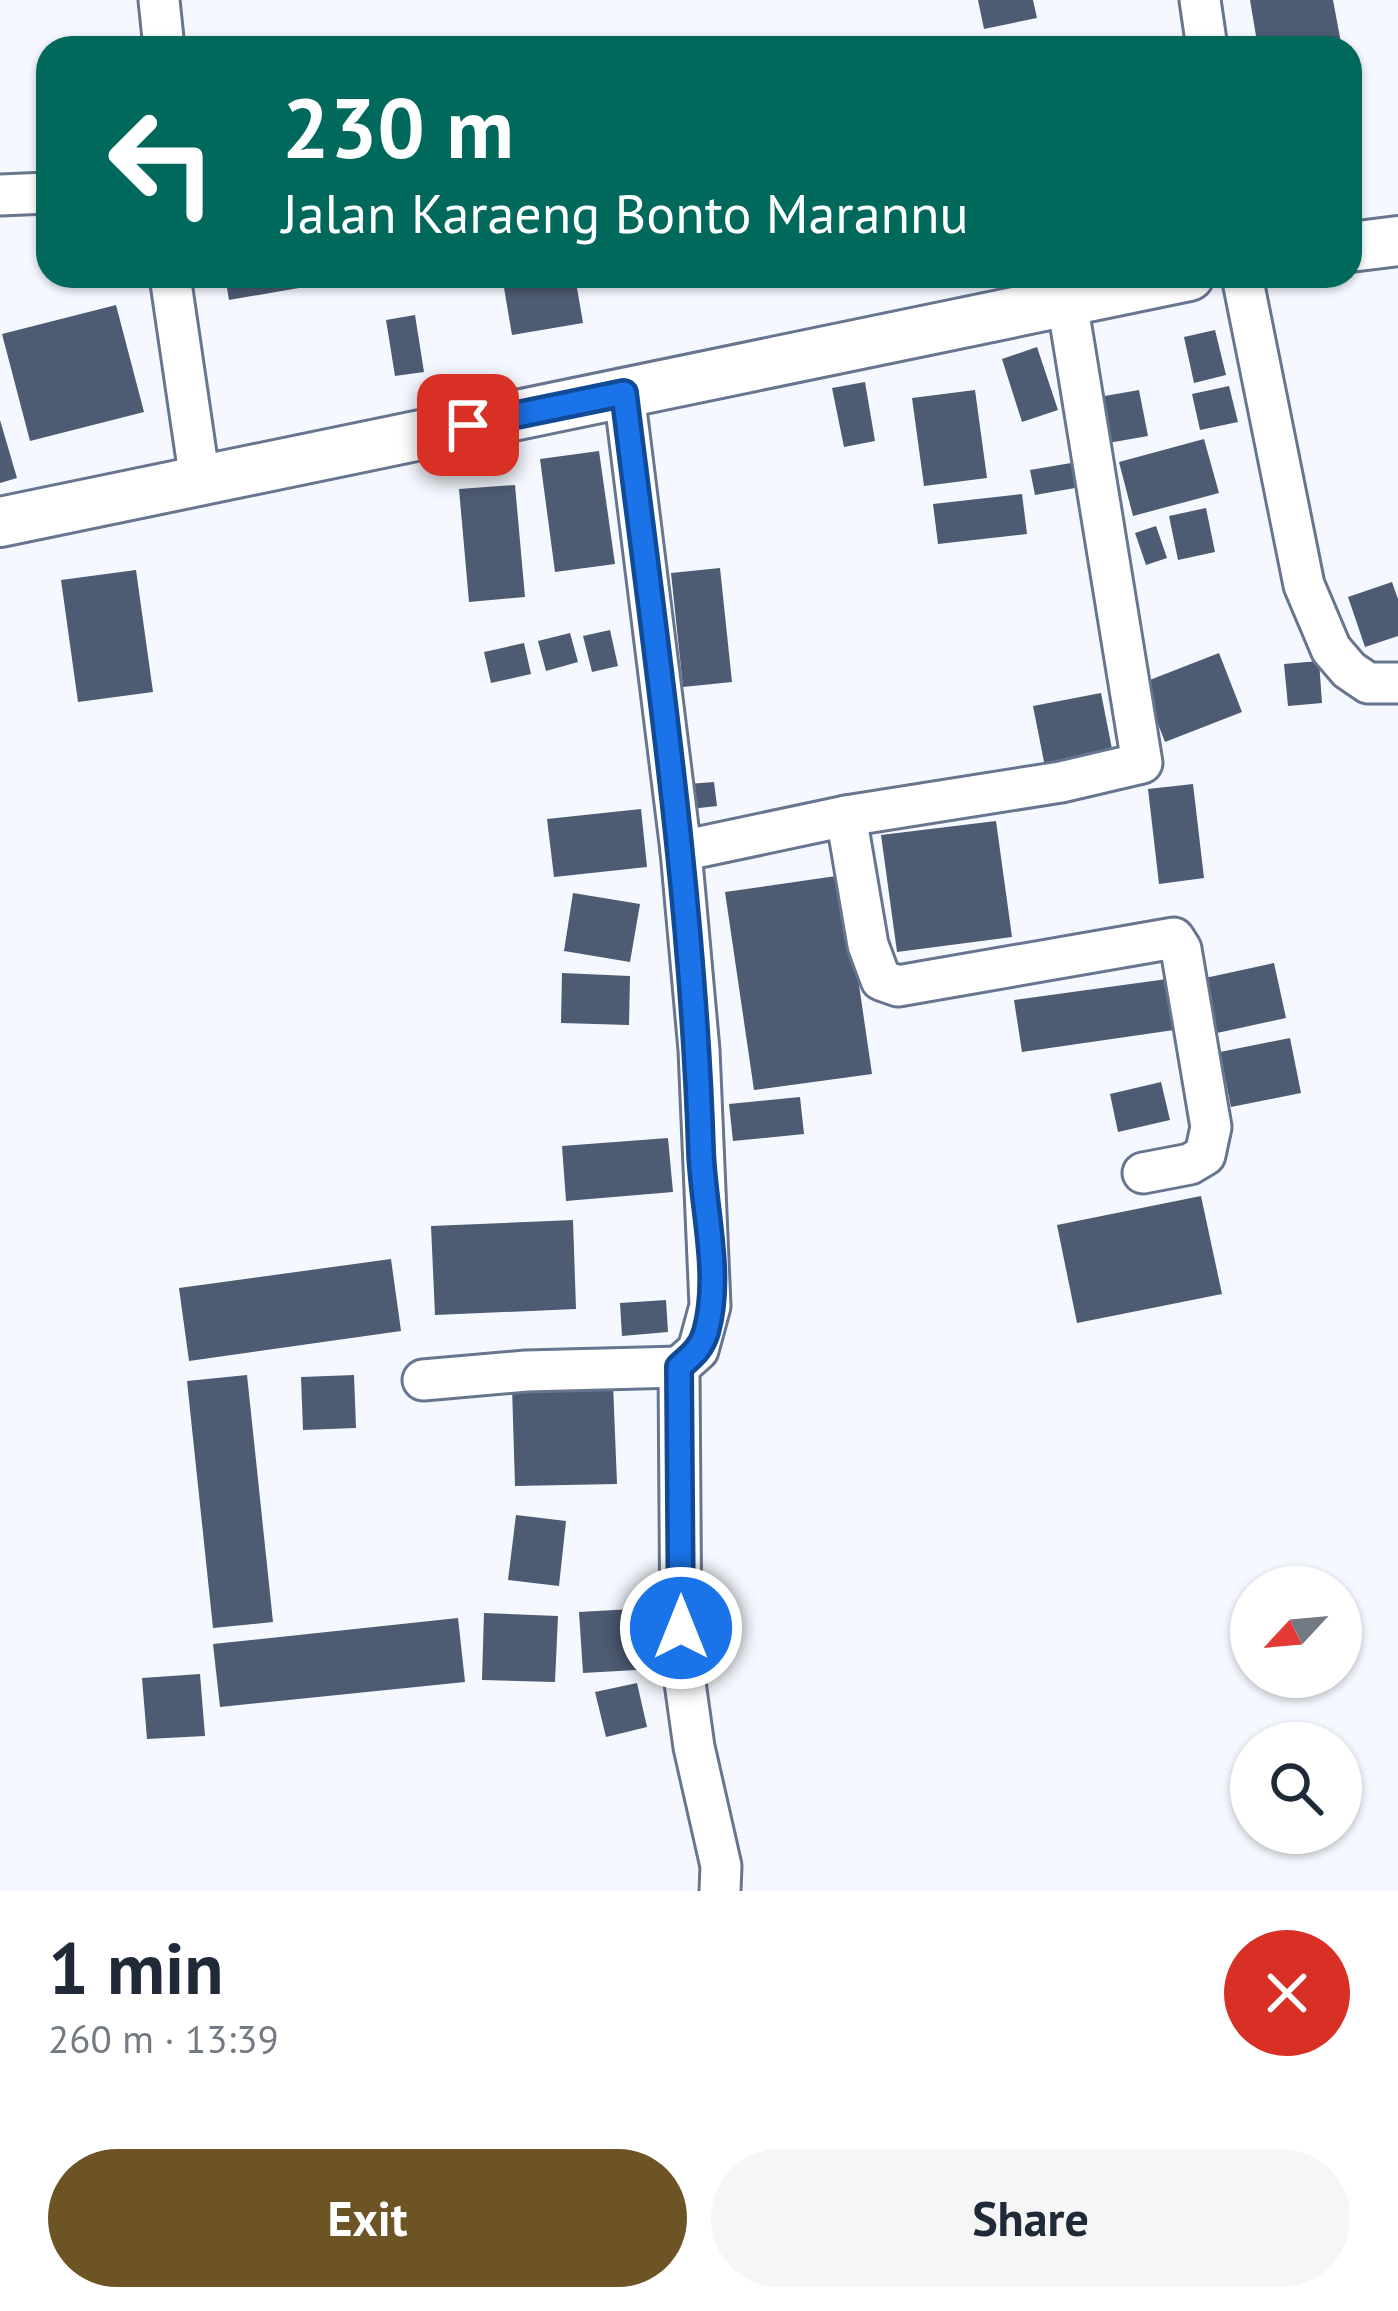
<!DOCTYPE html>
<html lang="en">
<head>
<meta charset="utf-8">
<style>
	:root { --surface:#fff; --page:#f6f6f7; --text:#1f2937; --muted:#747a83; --accent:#6c5424 }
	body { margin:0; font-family:"PT Sans",sans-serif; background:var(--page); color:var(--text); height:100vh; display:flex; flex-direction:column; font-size:45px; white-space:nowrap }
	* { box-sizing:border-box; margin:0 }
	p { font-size:39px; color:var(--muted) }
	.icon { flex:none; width:66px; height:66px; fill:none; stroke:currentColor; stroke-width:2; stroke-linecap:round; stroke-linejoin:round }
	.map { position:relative; height:1891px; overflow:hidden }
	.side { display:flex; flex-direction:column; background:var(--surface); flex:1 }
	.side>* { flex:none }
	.hud { position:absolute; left:36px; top:36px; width:1326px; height:252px; border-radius:36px; box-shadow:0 3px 9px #0004; background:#00695c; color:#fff; overflow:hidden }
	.needle { width:78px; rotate:244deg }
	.tools { position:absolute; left:1230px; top:1566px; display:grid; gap:24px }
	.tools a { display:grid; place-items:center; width:132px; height:132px; border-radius:50%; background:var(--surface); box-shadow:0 3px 9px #0004; font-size:60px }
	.pin { position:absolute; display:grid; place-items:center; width:102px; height:102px; color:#fff; margin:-51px; border-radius:24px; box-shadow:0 6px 18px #0006 }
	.me { position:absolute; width:132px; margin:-66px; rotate:0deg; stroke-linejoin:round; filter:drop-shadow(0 0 9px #0008) }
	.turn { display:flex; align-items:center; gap:42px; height:252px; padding:0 48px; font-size:54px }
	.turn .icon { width:156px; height:156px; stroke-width:2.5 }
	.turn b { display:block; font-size:84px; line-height:102px }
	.round { display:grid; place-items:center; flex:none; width:126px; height:126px; border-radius:63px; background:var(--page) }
	.summary { display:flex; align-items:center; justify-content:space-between; height:204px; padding:0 48px }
	h1 { font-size:72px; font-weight:700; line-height:90px }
	.action { display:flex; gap:24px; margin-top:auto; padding:24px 48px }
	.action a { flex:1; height:138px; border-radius:72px; background:var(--accent); color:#fff; font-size:48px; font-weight:700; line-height:138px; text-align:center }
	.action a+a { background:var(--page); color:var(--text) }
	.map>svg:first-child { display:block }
	.building { fill:#4d5b73 }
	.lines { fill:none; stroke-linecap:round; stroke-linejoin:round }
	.minor-casing { stroke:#67758f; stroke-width:45 }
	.major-casing { stroke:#67758f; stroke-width:54 }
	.minor { stroke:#fff; stroke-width:39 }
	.major { stroke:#fff; stroke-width:48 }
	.route-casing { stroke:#114b97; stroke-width:30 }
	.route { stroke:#1a73e8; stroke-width:21 }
</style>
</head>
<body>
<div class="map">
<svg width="1398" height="1891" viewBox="0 0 1398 1891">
	<rect width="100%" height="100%" fill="#f5f9ff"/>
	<g class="building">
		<polygon points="978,0 1033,0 1037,18 984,29"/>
		<polygon points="1250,0 1333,0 1342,48 1258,48"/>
		<polygon points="225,276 297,276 299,288 229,300"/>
		<polygon points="502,276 575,276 583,323 512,335"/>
		<polygon points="116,305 144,412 30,441 2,334"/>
		<polygon points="415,315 424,372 395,376 386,320"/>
		<polygon points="1215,330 1226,375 1194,383 1184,337"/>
		<polygon points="1037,347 1058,410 1022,422 1002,359"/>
		<polygon points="865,382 875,441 844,447 832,388"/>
		<polygon points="1229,386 1238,422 1200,430 1192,394"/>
		<polygon points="975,390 987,478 924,486 912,398"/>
		<polygon points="1139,390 1148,436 1108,443 1099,397"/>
		<polygon points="0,420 17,478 0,483"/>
		<polygon points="1204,439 1219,493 1133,516 1119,462"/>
		<polygon points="599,451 615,564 555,572 540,459"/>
		<polygon points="1071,463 1075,488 1035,495 1030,470"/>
		<polygon points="515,485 525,597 469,602 459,489"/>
		<polygon points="1022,494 1027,534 938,544 933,504"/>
		<polygon points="1206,508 1215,552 1178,560 1169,516"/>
		<polygon points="1156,526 1167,558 1146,565 1135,533"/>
		<polygon points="720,568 732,682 683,687 671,573"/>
		<polygon points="136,570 153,692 78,702 61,580"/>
		<polygon points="1392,582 1398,599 1398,636 1365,647 1348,597"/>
		<polygon points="610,630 618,666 592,672 583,636"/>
		<polygon points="570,633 578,662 546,671 538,641"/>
		<polygon points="524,643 531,674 491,683 484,652"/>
		<polygon points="1219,653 1242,712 1165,742 1142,683"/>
		<polygon points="1319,661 1322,703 1288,706 1284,664"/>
		<polygon points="1101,693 1113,754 1045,767 1033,706"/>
		<polygon points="714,782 717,806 691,809 688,784"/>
		<polygon points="1193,784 1204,878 1159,884 1148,789"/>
		<polygon points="641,809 647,867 554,877 547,819"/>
		<polygon points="996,821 1012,937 897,952 881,835"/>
		<polygon points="843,875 872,1074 754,1090 725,892"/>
		<polygon points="573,893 640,904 630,962 564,951"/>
		<polygon points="1274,963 1286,1018 1217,1033 1205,978"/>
		<polygon points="562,973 630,976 629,1025 561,1023"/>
		<polygon points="1167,979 1174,1030 1022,1052 1014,1000"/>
		<polygon points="1290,1038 1301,1093 1231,1107 1220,1052"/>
		<polygon points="1161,1082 1170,1120 1118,1132 1110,1094"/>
		<polygon points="800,1097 804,1134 733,1141 729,1104"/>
		<polygon points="668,1138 673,1192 566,1201 562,1146"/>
		<polygon points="1201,1196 1222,1294 1077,1323 1057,1225"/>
		<polygon points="573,1220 576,1309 435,1315 431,1226"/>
		<polygon points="391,1259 401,1331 189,1361 179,1288"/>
		<polygon points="666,1300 668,1332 622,1336 620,1303"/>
		<polygon points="247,1375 273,1622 213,1628 187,1381"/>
		<polygon points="354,1375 356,1428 303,1430 301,1377"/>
		<polygon points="613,1384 617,1484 515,1486 512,1387"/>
		<polygon points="516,1515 566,1521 559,1586 508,1580"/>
		<polygon points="650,1608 654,1669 583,1673 579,1612"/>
		<polygon points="484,1613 558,1616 555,1682 482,1680"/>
		<polygon points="458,1618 465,1682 220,1707 213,1644"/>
		<polygon points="200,1674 205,1736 147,1739 142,1678"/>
		<polygon points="637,1683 647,1727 606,1737 595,1692"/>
	</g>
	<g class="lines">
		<defs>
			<g id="minor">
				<polyline points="159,0 164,48"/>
				<polyline points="1200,0 1207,48"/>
				<polyline points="0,195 48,193"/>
				<polyline points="170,276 200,481"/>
				<polyline points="1242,276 1304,585 1331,649 1349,670 1368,683 1398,683"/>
				<polyline points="624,393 681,851 699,1050 710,1306 698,1350 679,1367 681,1654 694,1747 721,1866 720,1891"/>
				<polyline points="846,816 1061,782 1142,763 1067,302"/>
				<polyline points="681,851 846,816 868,945 881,980 898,986 1174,938 1181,949 1211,1127 1205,1155 1190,1164 1143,1173"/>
				<polyline points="423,1380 526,1371 679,1367"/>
			</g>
			<g id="major">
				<polyline points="1350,247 1398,241"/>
				<polyline points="0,522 1189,276"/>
			</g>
		</defs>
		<use href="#minor" class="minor-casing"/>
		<use href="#major" class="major-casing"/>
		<use href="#minor" class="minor"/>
		<use href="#major" class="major"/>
	</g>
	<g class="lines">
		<defs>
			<path id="route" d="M468 425 624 393C655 645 693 897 701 1151 703 1209 722 1275 706 1332 701 1349 691 1356 679 1367L681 1628"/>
		</defs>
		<use href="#route" class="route-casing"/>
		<use href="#route" class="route"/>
	</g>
</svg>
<div class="tools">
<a><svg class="needle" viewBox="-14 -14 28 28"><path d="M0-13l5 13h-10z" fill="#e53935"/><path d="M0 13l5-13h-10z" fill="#747a83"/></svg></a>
<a><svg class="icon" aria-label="search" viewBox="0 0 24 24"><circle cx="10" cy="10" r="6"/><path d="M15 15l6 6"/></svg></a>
</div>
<div class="pin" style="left:468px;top:425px;background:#d93025"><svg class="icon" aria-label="arrive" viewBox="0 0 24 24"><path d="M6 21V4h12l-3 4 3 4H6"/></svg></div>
<svg class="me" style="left:681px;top:1628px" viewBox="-20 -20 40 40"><circle r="17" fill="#1a73e8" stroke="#fff" stroke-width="3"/><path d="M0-11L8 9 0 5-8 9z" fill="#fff"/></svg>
<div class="hud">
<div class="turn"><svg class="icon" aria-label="left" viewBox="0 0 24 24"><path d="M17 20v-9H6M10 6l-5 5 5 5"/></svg><div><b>230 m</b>Jalan Karaeng Bonto Marannu</div></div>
</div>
</div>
<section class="side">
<div class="summary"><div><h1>1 min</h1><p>260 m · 13:39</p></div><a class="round" style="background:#d93025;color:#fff"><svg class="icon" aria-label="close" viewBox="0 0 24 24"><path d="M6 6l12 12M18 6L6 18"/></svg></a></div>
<div class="action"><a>Exit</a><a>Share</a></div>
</section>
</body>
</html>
